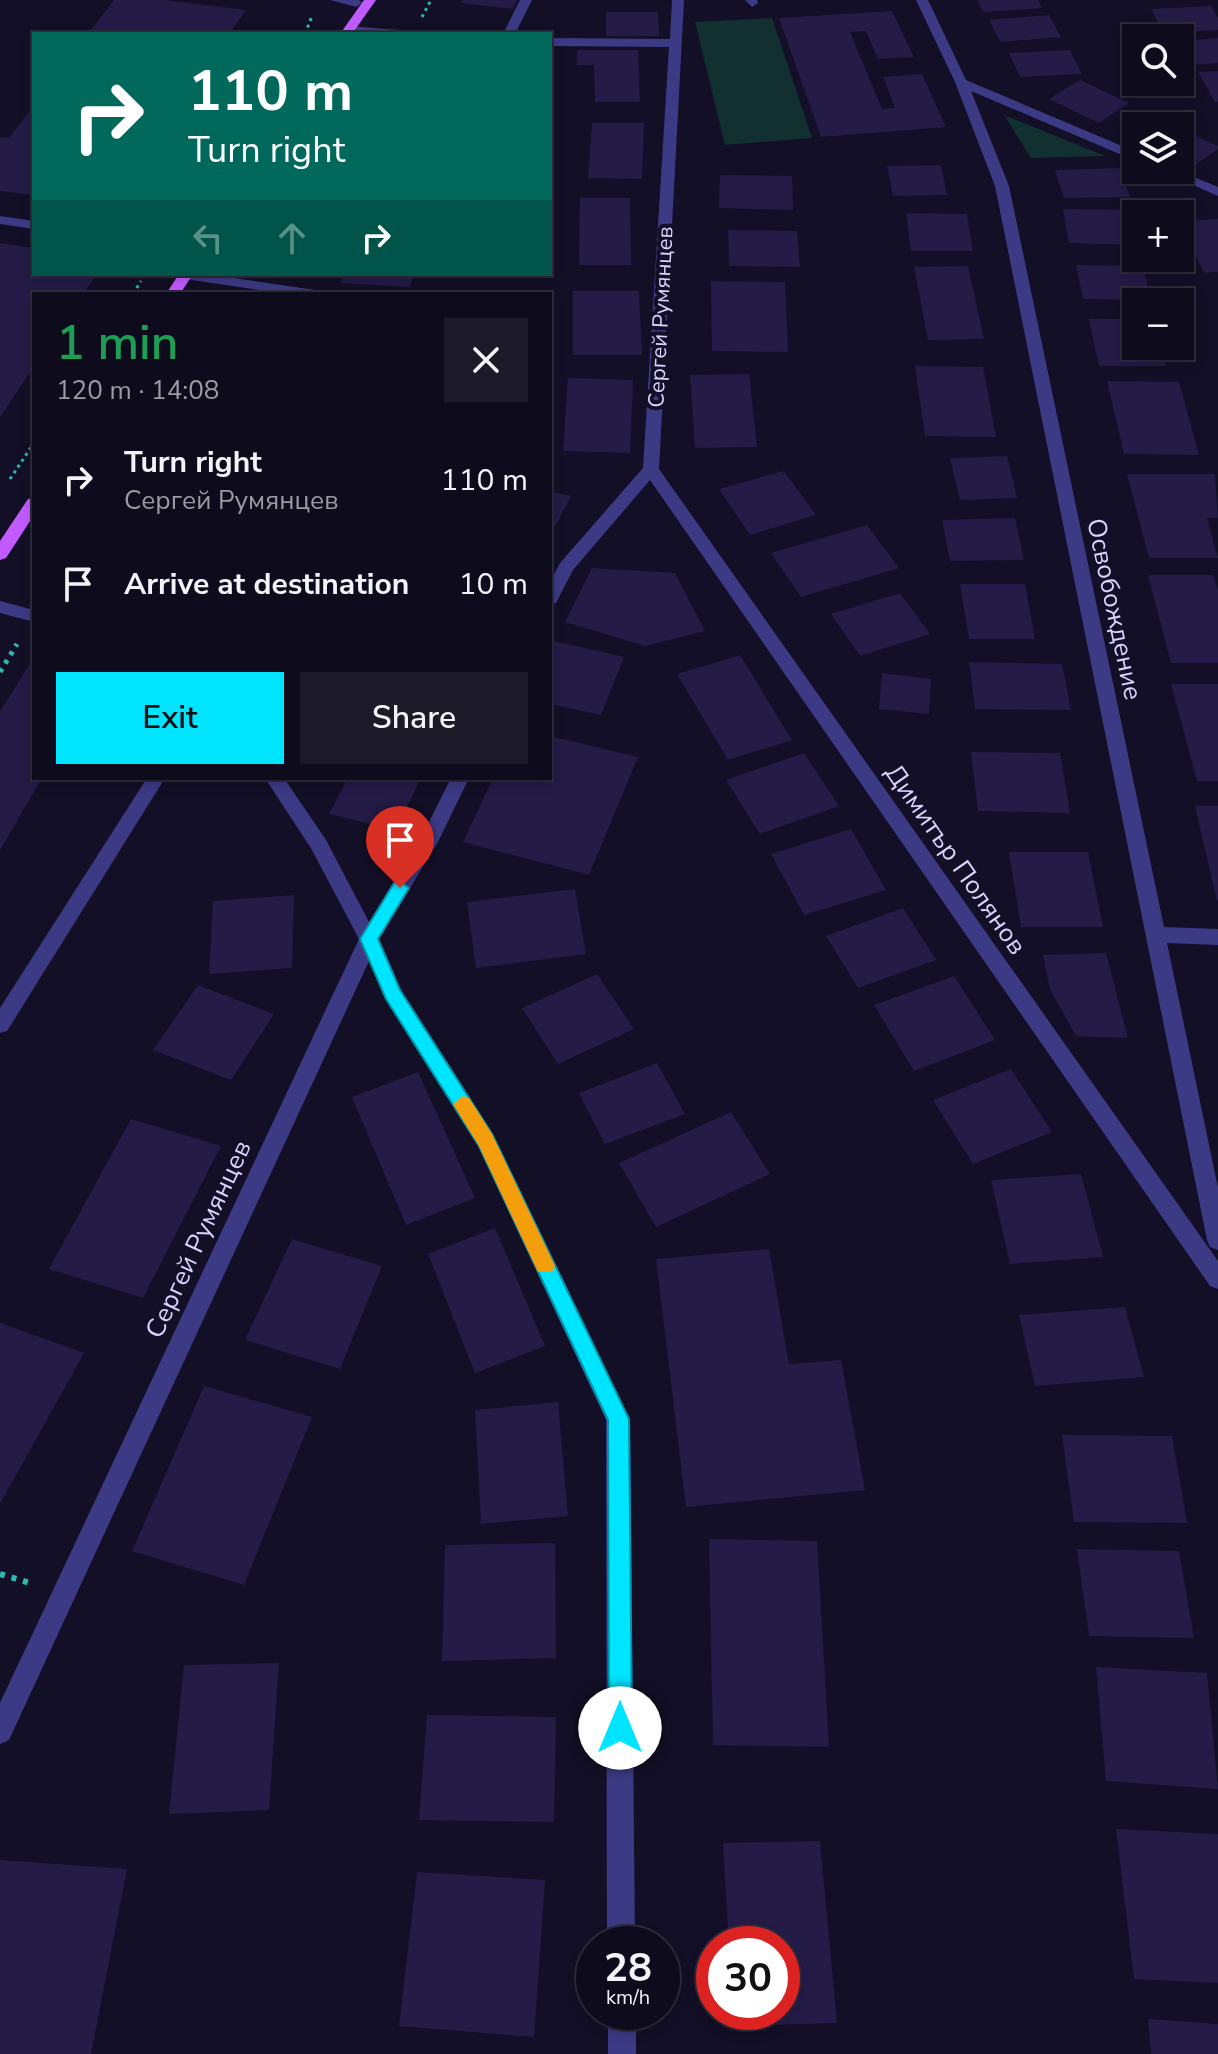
<!DOCTYPE html>
<html lang="en">
<head>
<meta charset="utf-8">
<style>
	:root { --surface:#0e0b1c; --page:#1c1929; --text:#f1f3f6; --muted:#9b9ba3; --line:#2e2b3b; --accent:#00e5ff }
	body { margin:0; font-family:"Nunito Sans",sans-serif; background:var(--page); color:var(--text); height:100vh; display:flex; flex-direction:column; font-size:30px; white-space:nowrap }
	* { box-sizing:border-box; margin:0 }
	p { font-size:26px; color:var(--muted) }
	.icon { flex:none; width:44px; height:44px; fill:none; stroke:currentColor; stroke-width:2; stroke-linecap:round; stroke-linejoin:round }
	.map { position:relative; flex:1; overflow:hidden }
	.side { position:absolute; left:32px; top:292px; width:520px; height:488px; display:flex; flex-direction:column; background:var(--surface); border-radius:0px; box-shadow:0 4px 12px #0003,0 0 0 2px var(--line) }
	.side>* { flex:none }
	.hud { position:absolute; left:32px; top:32px; width:520px; height:244px; border-radius:0px; box-shadow:0 4px 12px #0003,0 0 0 2px var(--line); background:#00695c; color:#fff; overflow:hidden }
	.fabs { position:absolute; left:1122px; top:24px; display:grid; gap:16px }
	.fabs a { display:grid; place-items:center; width:72px; height:72px; border-radius:0px; background:var(--surface); box-shadow:0 4px 12px #0003,0 0 0 2px var(--line); font-size:40px }
	.speed { position:absolute; left:576px; top:1926px; display:flex; gap:16px; font-size:40px; font-weight:700; text-align:center }
	.speed>* { display:grid; place-content:center; width:104px; height:104px; border-radius:50%; background:var(--surface); box-shadow:0 4px 12px #0003,0 0 0 2px var(--line); line-height:1 }
	.speed small { font-size:20px; font-weight:400 }
	.speed .limit { border:12px solid #d22; background:#fff; color:#111 }
	.pin { position:absolute; display:grid; place-items:center; width:68px; height:68px; color:#fff; margin:-82px -34px; border-radius:50% 50% 50% 0; rotate:-45deg; box-shadow:0 0 8px #0007 }
	.pin .icon { rotate:45deg }
	.me { position:absolute; width:88px; margin:-44px; rotate:0deg; stroke-linejoin:round; filter:drop-shadow(0 0 6px #0008) }
	.turn { display:flex; align-items:center; gap:28px; height:168px; padding:0 24px; font-size:36px }
	.turn .icon { width:104px; height:104px; stroke-width:2.5 }
	.turn b { display:block; font-size:56px; line-height:68px }
	.lanes { display:flex; align-items:center; height:76px; padding:0 24px; background:#0003; justify-content:center; gap:40px; direction:ltr }
	.lanes .off { opacity:.35 }
	.round { display:grid; place-items:center; flex:none; width:84px; height:84px; border-radius:0px; background:var(--page) }
	.head { display:flex; align-items:center; justify-content:space-between; height:136px; padding:0 24px }
	h1 { font-size:48px; font-weight:600; line-height:60px; color:#1e9e55 }
	.action { display:flex; gap:16px; margin-top:auto; padding:16px 24px }
	.action a { flex:1; height:92px; border-radius:0px; background:var(--accent); color:#111; font-size:32px; font-weight:600; line-height:92px; text-align:center }
	.action a+a { background:var(--page); color:var(--text) }
	ul { padding:0; list-style:none }
	li { display:flex; align-items:center; gap:24px; height:104px; padding:0 24px }
	li div { flex:1 }
	li b { display:block; font-size:30px }
	li em { font-style:normal }
	.map>svg:first-child { display:block }
	.green { fill:#12302f }
	.building { fill:#241b47 }
	.lines { fill:none; stroke-linecap:round; stroke-linejoin:round }
	.path-far2 { stroke:#2fb8b0; stroke-width:3; stroke-dasharray:3 4; stroke-linecap:butt }
	.path-far1 { stroke:#2fb8b0; stroke-width:5; stroke-dasharray:4 6; stroke-linecap:butt }
	.path { stroke:#2fb8b0; stroke-width:6; stroke-dasharray:5 7; stroke-linecap:butt }
	.minor { fill:#3d3a85; fill-rule:evenodd }
	.major { fill:#c25bff; fill-rule:evenodd }
	.route { fill:#00e5ff; stroke:#0095a6; stroke-width:2 }
	.slow { fill:#f59e0b }
	.labels { text-anchor:middle; stroke-width:8; stroke-linejoin:round; paint-order:stroke }
	.far-street-label { font-size:22px; fill:#d9d4ff; stroke:#130f26 }
	.street-label { font-size:26px; fill:#d9d4ff; stroke:#130f26 }
</style>
</head>
<body>
<div class="map">
<svg width="1218" height="2054" viewBox="0 0 1218 2054">
	<rect width="100%" height="100%" fill="#130f26"/>
	<g class="green">
		<polygon points="772,18 812,138 725,145 695,22"/>
		<polygon points="1004,115 1105,156 1031,158"/>
	</g>
	<g class="building">
		<polygon points="114,0 165,0 246,10 229,34 88,34"/>
		<polygon points="462,0 517,0 513,9 461,3"/>
		<polygon points="977,0 1038,0 1042,8 983,12"/>
		<polygon points="1211,6 1218,18 1218,30 1164,33 1151,9"/>
		<polygon points="892,11 914,57 878,59 866,31 850,32 882,109 895,108 883,77 922,74 946,127 821,137 779,18"/>
		<polygon points="606,12 658,12 659,36 606,36"/>
		<polygon points="1049,15 1061,37 1000,42 989,20"/>
		<polygon points="1218,38 1218,63 1182,66 1180,41"/>
		<polygon points="577,50 638,50 640,102 595,102 594,65 577,65"/>
		<polygon points="1070,50 1082,74 1020,77 1009,53"/>
		<polygon points="1218,71 1218,102 1215,102 1198,72"/>
		<polygon points="1080,80 1129,103 1099,123 1049,99"/>
		<polygon points="34,105 34,195 0,191 0,137 9,138"/>
		<polygon points="1152,116 1174,126 1137,126"/>
		<polygon points="592,123 644,123 642,179 588,178"/>
		<polygon points="1180,129 1218,146 1218,149 1191,168 1180,163"/>
		<polygon points="941,165 947,195 893,196 887,166"/>
		<polygon points="1120,168 1130,197 1064,198 1055,170"/>
		<polygon points="720,175 792,176 793,210 719,208"/>
		<polygon points="580,198 630,198 631,265 579,265"/>
		<polygon points="1063,209 1135,210 1136,245 1069,243"/>
		<polygon points="906,213 967,214 973,251 911,251"/>
		<polygon points="1218,219 1218,272 1204,273 1180,221"/>
		<polygon points="728,230 797,231 800,267 729,266"/>
		<polygon points="0,243 34,248 34,274 97,274 83,294 34,294 34,366 0,417"/>
		<polygon points="1076,265 1143,266 1151,300 1083,299"/>
		<polygon points="968,266 984,339 928,340 914,267"/>
		<polygon points="344,274 414,274 410,287 341,283"/>
		<polygon points="711,281 785,282 788,352 712,351"/>
		<polygon points="573,291 639,291 642,355 573,355"/>
		<polygon points="1089,319 1136,319 1136,346 1161,346 1166,366 1099,366"/>
		<polygon points="915,366 983,367 996,437 925,436"/>
		<polygon points="749,374 757,447 695,448 690,375"/>
		<polygon points="568,378 633,380 630,453 563,451"/>
		<polygon points="1107,381 1179,382 1199,455 1124,454"/>
		<polygon points="1007,456 1017,498 960,500 950,458"/>
		<polygon points="784,471 816,515 750,535 719,489"/>
		<polygon points="1127,474 1215,474 1218,518 1207,518 1218,558 1149,558"/>
		<polygon points="550,491 571,496 550,536"/>
		<polygon points="1015,518 1024,560 950,561 942,520"/>
		<polygon points="867,525 899,568 801,597 771,553"/>
		<polygon points="592,568 675,573 705,631 645,646 565,622"/>
		<polygon points="1148,575 1213,575 1218,591 1218,663 1171,663"/>
		<polygon points="960,584 1025,584 1035,639 969,639"/>
		<polygon points="900,593 930,634 860,656 831,614"/>
		<polygon points="554,641 624,657 601,715 550,704 550,649"/>
		<polygon points="740,655 792,740 728,760 677,674"/>
		<polygon points="34,657 34,778 42,778 0,850 0,712"/>
		<polygon points="969,662 1062,664 1071,710 975,709"/>
		<polygon points="882,673 931,679 929,714 879,709"/>
		<polygon points="1171,684 1218,684 1218,781 1197,781"/>
		<polygon points="550,736 638,757 589,875 463,842 493,778 550,778"/>
		<polygon points="971,752 1060,753 1070,813 978,811"/>
		<polygon points="804,753 839,806 760,834 726,780"/>
		<polygon points="348,778 421,778 396,830 329,814"/>
		<polygon points="1195,806 1218,806 1218,900 1217,901"/>
		<polygon points="851,829 886,890 804,915 771,854"/>
		<polygon points="1009,852 1088,852 1103,927 1021,927"/>
		<polygon points="575,889 586,954 476,968 467,902"/>
		<polygon points="294,895 292,968 209,974 213,901"/>
		<polygon points="903,908 936,960 858,988 826,936"/>
		<polygon points="1106,953 1128,1038 1076,1036 1050,989 1043,955"/>
		<polygon points="597,974 634,1029 558,1064 522,1008"/>
		<polygon points="954,976 995,1040 914,1071 874,1005"/>
		<polygon points="198,985 274,1014 231,1080 153,1050"/>
		<polygon points="657,1063 685,1114 605,1144 579,1093"/>
		<polygon points="1011,1069 1052,1132 973,1164 933,1100"/>
		<polygon points="418,1072 475,1198 406,1225 352,1097"/>
		<polygon points="731,1112 770,1174 656,1227 619,1163"/>
		<polygon points="131,1119 221,1146 143,1298 49,1269"/>
		<polygon points="1081,1174 1103,1257 1010,1264 991,1180"/>
		<polygon points="495,1228 545,1346 475,1373 428,1254"/>
		<polygon points="292,1239 382,1266 340,1369 245,1340"/>
		<polygon points="769,1249 789,1364 841,1360 865,1490 686,1507 656,1259"/>
		<polygon points="1125,1307 1144,1377 1035,1386 1019,1315"/>
		<polygon points="0,1323 84,1353 0,1504"/>
		<polygon points="204,1386 312,1417 244,1585 132,1551"/>
		<polygon points="558,1402 568,1516 481,1524 475,1410"/>
		<polygon points="1062,1435 1172,1436 1187,1523 1074,1522"/>
		<polygon points="709,1539 817,1541 829,1747 713,1745"/>
		<polygon points="555,1543 556,1658 442,1661 445,1545"/>
		<polygon points="1077,1549 1179,1551 1194,1638 1089,1636"/>
		<polygon points="279,1663 269,1810 169,1814 184,1665"/>
		<polygon points="1096,1667 1207,1673 1218,1789 1106,1781"/>
		<polygon points="427,1715 556,1717 554,1822 419,1820"/>
		<polygon points="1116,1829 1218,1834 1218,1983 1134,1979"/>
		<polygon points="820,1841 837,2023 735,2026 734,2012 782,2012 782,1944 729,1944 723,1843"/>
		<polygon points="0,1860 127,1869 91,2054 0,2054"/>
		<polygon points="417,1872 545,1880 534,2037 399,2026"/>
		<polygon points="1148,2019 1218,2024 1218,2054 1151,2054"/>
	</g>
	<g class="lines">
		<g class="path-far2">
			<polyline points="422,17 431,0"/>
			<polyline points="305,34 312,16"/>
			<polyline points="133,294 141,281"/>
			<polyline points="10,479 34,443"/>
		</g>
		<polyline class="path-far1" points="0,672 17,644"/>
		<polyline class="path" points="0,1574 30,1583"/>
		<g class="minor">
			<polygon points="330,0 359,0 362,3 356,7"/>
			<polygon points="520,0 532,0 515,34 503,34"/>
			<polygon points="672,0 684,0 659,469 1218,1261 1218,1289 1210,1286 650,480 573,570 556,603 550,605 550,582 560,563 643,468 669,47 550,46 550,38 670,39"/>
			<polygon points="745,0 757,0 758,3 752,7"/>
			<polygon points="916,0 928,0 966,80 1136,152 1136,161 971,91 1009,186 1164,927 1218,929 1218,945 1167,943 1218,1188 1218,1250 1210,1247 1207,1240 995,186 955,82"/>
			<polygon points="349,26 399,30 405,34 345,33 343,30"/>
			<polygon points="1159,170 1177,170 1218,187 1218,196"/>
			<polygon points="0,216 34,221 34,229 0,224"/>
			<polygon points="207,274 315,290 322,294 286,294 185,279 178,275"/>
			<polygon points="0,601 34,610 34,622 0,613"/>
			<polygon points="147,778 165,778 7,1031 0,1033 0,1008"/>
			<polygon points="265,778 284,778 326,840 369,922 423,834 451,778 469,778 438,842 379,939 401,990 493,1134 630,1419 635,1944 607,1944 606,1420 478,1146 386,1000 369,961 9,1740 0,1744 0,1703 359,939 312,850"/>
			<rect x="608" y="2012" width="28" height="42"/>
		</g>
		<g class="major">
			<polygon points="364,0 376,0 352,34 340,34"/>
			<polygon points="179,274 193,274 180,294 166,294"/>
			<polygon points="34,498 34,515 6,558 0,560 0,541 28,499"/>
		</g>
	</g>
	<polygon class="route" points="400,881 409,888 378,939 400,990 492,1134 629,1419 632,1728 628,1736 620,1740 612,1736 609,1728 608,1420 479,1146 386,999 360,939 394,883"/>
	<polygon class="slow" points="463,1096 469,1098 492,1134 555,1266 552,1272 538,1272 479,1146 453,1104"/>
	<g class="labels">
		<g class="far-street-label">
			<text transform="translate(660 317) rotate(-87)" y="8">Сергей Румянцев</text>
		</g>
		<g class="street-label">
			<text transform="translate(1115 609) rotate(78)" y="9">Освобождение</text>
			<text transform="translate(956 859) rotate(55)" y="9">Димитър Полянов</text>
			<text transform="translate(198 1239) rotate(-65)" y="9">Сергей Румянцев</text>
		</g>
	</g>
</svg>
<div class="fabs">
<a><svg class="icon" aria-label="search" viewBox="0 0 24 24"><circle cx="10" cy="10" r="6"/><path d="M15 15l6 6"/></svg></a>
<a><svg class="icon" aria-label="layers" viewBox="0 0 24 24"><path d="M12 4l9 5-9 5-9-5zM3 14l9 5 9-5"/></svg></a>
<a>+</a>
<a>−</a>
</div>
<div class="speed"><div>28<small>km/h</small></div><div class="limit">30</div></div>
<div class="pin" style="left:400px;top:888px;background:#d93025"><svg class="icon" aria-label="arrive" viewBox="0 0 24 24"><path d="M6 21V4h12l-3 4 3 4H6"/></svg></div>
<svg class="me" style="left:620px;top:1728px" viewBox="-20 -20 40 40"><circle r="19" fill="#fff"/><path d="M0-13L10 11 0 6-10 11z" fill="#00e5ff"/></svg>
<div class="hud">
<div class="turn"><svg class="icon" aria-label="right" viewBox="0 0 24 24"><path d="M7 20v-9h11M14 6l5 5-5 5"/></svg><div><b>110 m</b>Turn right</div></div>
<div class="lanes"><svg class="icon off" aria-label="left" viewBox="0 0 24 24"><path d="M17 20v-9H6M10 6l-5 5 5 5"/></svg><svg class="icon off" aria-label="ahead" viewBox="0 0 24 24"><path d="M12 20V5M6 11l6-6 6 6"/></svg><svg class="icon" aria-label="right" viewBox="0 0 24 24"><path d="M7 20v-9h11M14 6l5 5-5 5"/></svg></div>
</div>
<section class="side">
<div class="head"><div><h1>1 min</h1><p>120 m · 14:08</p></div><a class="round"><svg class="icon" aria-label="close" viewBox="0 0 24 24"><path d="M6 6l12 12M18 6L6 18"/></svg></a></div>
<ul>
<li><svg class="icon" aria-label="right" viewBox="0 0 24 24"><path d="M7 20v-9h11M14 6l5 5-5 5"/></svg><div><b>Turn right</b><p>Сергей Румянцев</p></div><em>110 m</em></li>
<li><svg class="icon" aria-label="arrive" viewBox="0 0 24 24"><path d="M6 21V4h12l-3 4 3 4H6"/></svg><div><b>Arrive at destination</b></div><em>10 m</em></li>
</ul>
<div class="action"><a>Exit</a><a>Share</a></div>
</section>
</div>
</body>
</html>
